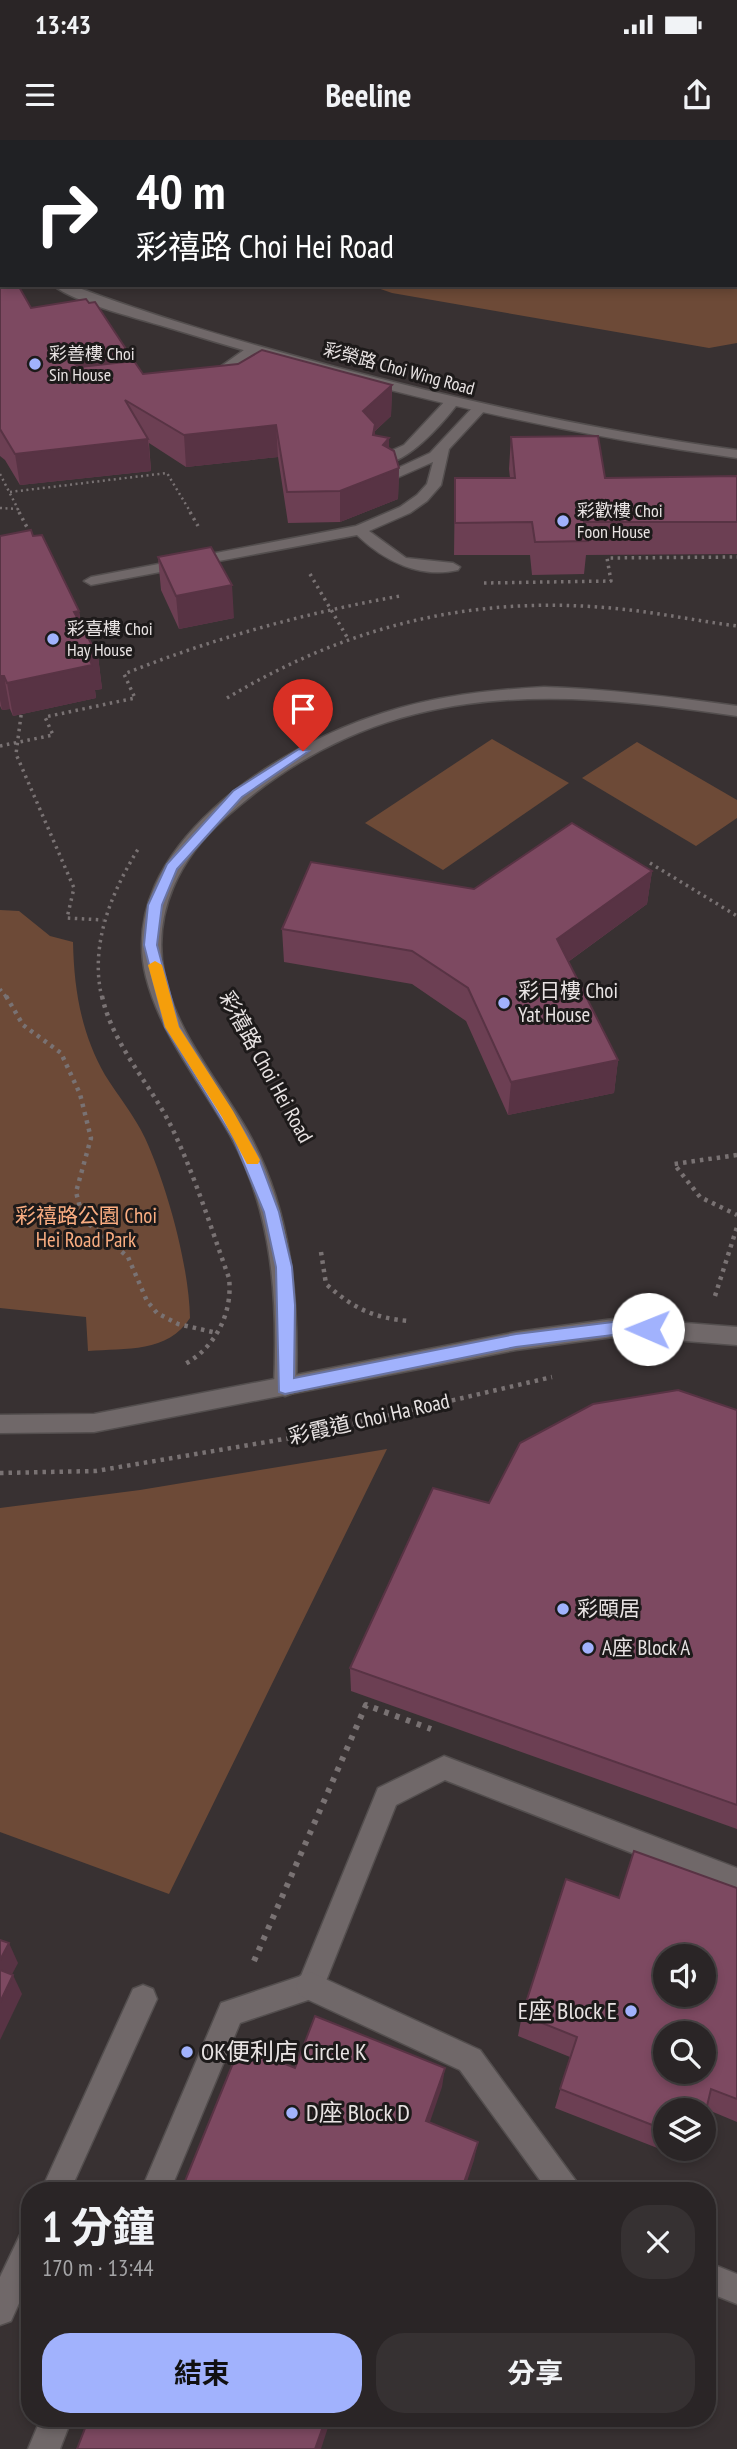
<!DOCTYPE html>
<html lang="zh-TW">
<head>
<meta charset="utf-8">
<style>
	:root { --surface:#2a2526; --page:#363132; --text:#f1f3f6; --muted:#a5a5a7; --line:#464243; --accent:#a1b2fd }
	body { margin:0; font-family:"PT Sans Narrow","Noto Sans TC",sans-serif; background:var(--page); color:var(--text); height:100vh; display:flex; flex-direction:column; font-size:26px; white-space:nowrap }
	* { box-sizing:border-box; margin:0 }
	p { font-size:23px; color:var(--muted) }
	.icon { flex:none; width:38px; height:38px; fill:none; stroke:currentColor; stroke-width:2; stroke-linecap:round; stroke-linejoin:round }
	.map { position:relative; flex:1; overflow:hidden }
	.panel { position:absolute; left:21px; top:2042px; width:695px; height:245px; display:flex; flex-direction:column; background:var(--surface); border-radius:28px; box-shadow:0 4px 10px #0003,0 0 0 2px var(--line) }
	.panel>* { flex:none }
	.top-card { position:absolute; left:0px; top:0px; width:738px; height:147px; box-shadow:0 4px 10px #0003,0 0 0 2px var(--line); background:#202124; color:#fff; overflow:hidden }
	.tools { position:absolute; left:653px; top:1804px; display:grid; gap:14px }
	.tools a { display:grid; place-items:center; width:63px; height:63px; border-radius:50%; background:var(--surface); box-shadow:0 4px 10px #0003,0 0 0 2px var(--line); font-size:35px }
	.pin { position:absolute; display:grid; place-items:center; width:60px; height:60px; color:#fff; margin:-72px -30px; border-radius:50% 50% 50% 0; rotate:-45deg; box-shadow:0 0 7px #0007 }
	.pin .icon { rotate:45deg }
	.me { position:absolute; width:77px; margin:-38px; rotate:271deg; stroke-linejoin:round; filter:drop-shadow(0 0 5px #0008) }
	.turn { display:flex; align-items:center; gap:24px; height:147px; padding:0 21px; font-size:32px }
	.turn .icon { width:91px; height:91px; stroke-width:2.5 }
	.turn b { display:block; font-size:49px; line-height:60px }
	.round { display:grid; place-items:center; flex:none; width:74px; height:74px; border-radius:28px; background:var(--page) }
	.summary { display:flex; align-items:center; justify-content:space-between; height:119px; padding:0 21px }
	h1 { font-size:42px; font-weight:700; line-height:52px }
	.primary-button { display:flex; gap:14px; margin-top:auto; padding:14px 21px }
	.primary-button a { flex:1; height:80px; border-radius:28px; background:var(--accent); color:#111; font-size:28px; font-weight:700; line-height:80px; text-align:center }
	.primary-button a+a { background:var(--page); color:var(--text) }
	.status { display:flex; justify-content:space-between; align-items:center; height:49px; padding:0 35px; background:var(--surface); direction:ltr }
	.status svg { height:19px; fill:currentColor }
	header { display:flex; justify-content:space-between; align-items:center; height:91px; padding:0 21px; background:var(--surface); font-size:32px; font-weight:700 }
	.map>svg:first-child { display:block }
	.green { fill:#6d4a37 }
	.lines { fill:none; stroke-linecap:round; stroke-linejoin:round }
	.service-casing { stroke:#534e4e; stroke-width:3 }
	.pedestrian-casing { stroke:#534e4e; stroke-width:3 }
	.minor-casing { stroke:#534e4e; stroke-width:3 }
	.tertiary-casing { stroke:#534e4e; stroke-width:3 }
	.path-far3 { stroke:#797273; stroke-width:2.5; stroke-dasharray:2 3.5; stroke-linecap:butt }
	.path-far2 { stroke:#797273; stroke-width:3.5; stroke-dasharray:2.5 4.5; stroke-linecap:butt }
	.path-far1 { stroke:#797273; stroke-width:4.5; stroke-dasharray:3.5 5; stroke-linecap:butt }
	.path { stroke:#797273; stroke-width:6; stroke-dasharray:4.5 7; stroke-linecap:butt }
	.service { fill:#706869; fill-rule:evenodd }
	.pedestrian { fill:#706869; fill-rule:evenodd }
	.minor { fill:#706869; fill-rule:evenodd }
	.tertiary { fill:#706869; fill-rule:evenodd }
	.wall { fill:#6c3f53 }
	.shaded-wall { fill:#583344 }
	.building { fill:#7d4961; stroke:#583344; stroke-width:2; fill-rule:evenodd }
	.route { fill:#a1b2fd; stroke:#6974a4; stroke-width:2 }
	.slow { fill:#f59e0b }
	.poi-dot { fill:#a1b2fd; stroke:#1d1a1a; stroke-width:2.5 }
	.labels { text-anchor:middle; stroke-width:6; stroke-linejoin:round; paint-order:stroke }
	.far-poi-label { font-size:18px; fill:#e8e3e3; stroke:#1d1a1a; text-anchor:start }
	.far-street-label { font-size:18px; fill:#e8e3e3; stroke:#1d1a1a }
	.poi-label { font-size:21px; fill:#e8e3e3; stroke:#1d1a1a; text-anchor:start }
	.street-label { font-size:21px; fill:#e8e3e3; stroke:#1d1a1a }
	.park-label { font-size:21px; fill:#faad81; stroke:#1d1a1a }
	.near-poi-label { font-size:24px; fill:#e8e3e3; stroke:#1d1a1a; text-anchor:start }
</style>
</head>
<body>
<div class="status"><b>13:43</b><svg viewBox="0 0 49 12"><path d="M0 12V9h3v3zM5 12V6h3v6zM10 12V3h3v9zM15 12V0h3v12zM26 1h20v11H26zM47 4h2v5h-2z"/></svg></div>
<header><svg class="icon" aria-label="menu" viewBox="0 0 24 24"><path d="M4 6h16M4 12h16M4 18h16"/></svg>Beeline<svg class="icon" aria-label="share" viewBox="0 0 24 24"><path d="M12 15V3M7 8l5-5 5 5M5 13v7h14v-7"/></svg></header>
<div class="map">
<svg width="737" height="2309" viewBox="0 0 737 2309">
	<rect width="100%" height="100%" fill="#383132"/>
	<g class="green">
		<polygon points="15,0 737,0 737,203 709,208 392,153 369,145 737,145 737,2"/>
		<polygon points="492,599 569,643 443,730 365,683"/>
		<polygon points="637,602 737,660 737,678 696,706 582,638"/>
		<path d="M0 770 19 771 50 796 73 802C74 849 81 893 105 935 118 956 134 975 145 998 167 1046 189 1125 190 1178 168 1213 126 1208 88 1211L86 1177 0 1168Z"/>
		<polygon points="387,1309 169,1754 0,1692 0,1368 140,1350"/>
	</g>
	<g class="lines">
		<defs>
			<g id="service">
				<path d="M251 205 261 208C249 221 223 242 204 240V234L220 227Z"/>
				<path d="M447 259 459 262C443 283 404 329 375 324V318L404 305Z"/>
				<path d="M475 265 487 268 449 309 441 345 427 361 410 373 369 391 406 418 453 423 460 427 458 430C420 439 384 421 357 395L91 445 84 441 91 437 356 386 400 367 417 355 427 344 433 322 392 340 385 336 387 333 430 313Z"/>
				<polygon points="444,1616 737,1728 737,1754 445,1640 396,1665 320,1856 240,1883 170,2051 141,2051 221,1863 301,1836 378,1648"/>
				<polygon points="143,1845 153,1849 157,1859 70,2051 41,2051 133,1849"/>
				<polygon points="30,2090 30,2139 11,2181 0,2185 0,2137 20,2095"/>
				<polygon points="41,2278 72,2278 60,2309 28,2309"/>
			</g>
			<g id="pedestrian">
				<polygon points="310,1832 480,1910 576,2041 580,2051 548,2051 460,1930 300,1856 296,1846 300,1836"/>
				<polygon points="707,2122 737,2134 737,2164 707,2152"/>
			</g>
			<g id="minor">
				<polygon points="0,118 2,119 2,127 0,126"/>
				<path d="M53 145H71C157 178 246 203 335 227 468 262 601 292 737 310V318C546 292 357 246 173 189 144 180 74 163 53 145Z"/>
				<path d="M544 547C609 549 673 557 737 566V576C544 547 380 539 225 678 180 718 152 772 164 833 175 892 219 941 248 992 292 1071 299 1159 296 1247L293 1253 285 1256 277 1253 274 1247C278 1161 273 1072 230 995 201 943 161 896 146 837 114 707 280 605 383 573 435 556 489 550 544 547Z"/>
			</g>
			<polygon id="tertiary" points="621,1178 737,1187 737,1205 621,1196 516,1210 94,1292 0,1293 0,1275 94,1274 516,1192"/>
		</defs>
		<use href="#service" class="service-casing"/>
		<use href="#pedestrian" class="pedestrian-casing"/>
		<use href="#minor" class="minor-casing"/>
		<use href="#tertiary" class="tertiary-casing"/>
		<g class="path-far3">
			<polyline points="0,334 20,373"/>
			<polyline points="10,352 167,333 191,373"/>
			<polyline points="0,368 18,369"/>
		</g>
		<g class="path-far2">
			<polyline points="19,372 31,395"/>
			<polyline points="190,372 198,386"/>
			<polyline points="310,434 347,497"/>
			<polyline points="484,443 611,441 607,418 737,417"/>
			<path d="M227 558C351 484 477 454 621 469 660 473 698 481 737 486"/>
			<polyline points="22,568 16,614 74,748 67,778 103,780"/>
			<path d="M0 606 53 595 45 577 135 558 124 534C214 498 305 473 400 456"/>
			<polyline points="650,723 737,776"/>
			<polyline points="0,849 7,858"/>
			<path d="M102 858C89 804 112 751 140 706"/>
		</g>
		<g class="path-far1">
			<polyline points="6,856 23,885 61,913 80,954 91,998 76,1052 83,1079 128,1117 147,1161 157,1173 178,1184 217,1193"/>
			<path d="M102 856C113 906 150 943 172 988 195 1036 211 1088 229 1138 233 1172 216 1207 185 1224"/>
			<polyline points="737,1015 674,1024 700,1057 737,1075"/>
			<path d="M321 1112 326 1144C353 1168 373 1178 409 1181"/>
			<polyline points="715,1156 737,1087"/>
			<polyline points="0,1333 96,1331 296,1297 552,1237"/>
		</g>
		<polyline class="path" points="254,1821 366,1565 431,1589"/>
		<use href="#service" class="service"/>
		<use href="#pedestrian" class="pedestrian"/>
		<use href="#minor" class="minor"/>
		<use href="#tertiary" class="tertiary"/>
	</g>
	<g class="wall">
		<polygon points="0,145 31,168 89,163 126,209 128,222 143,234 392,245 391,276 375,291 375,295 389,298 389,308 399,328 398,359 340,382 288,383 278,317 186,327 149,303 151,331 20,345 5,320 0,316"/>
		<polygon points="511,297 605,338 737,336 737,414 586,415 584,434 532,435 530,415 454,415 455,338 510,338 509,329"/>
		<polygon points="0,396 33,396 79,471 81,484 98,516 102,549 95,550 96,558 13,576 10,569 2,570 0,566"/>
		<polygon points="158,417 234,478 179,489 161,450"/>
		<polygon points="652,731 647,764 568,822 618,920 614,953 508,975 466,881 412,844 284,822 282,789 474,749"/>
		<polygon points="737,1270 737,1689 351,1551 350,1528 489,1363"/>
		<polygon points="737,1748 737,1982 706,1969 665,1970 665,2009 694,2009 688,2020 555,1968 570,1917 518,1896 522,1875 619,1758"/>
	</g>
	<g class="shaded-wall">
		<polygon points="126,209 129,240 84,246 72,222 80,215"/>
		<polygon points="392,245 391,276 375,291 375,315 363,271"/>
		<polygon points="276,285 278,317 186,327 184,295"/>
		<polygon points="389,298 389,329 399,328 398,359 340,382 340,351"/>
		<polygon points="148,299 151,331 20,345 15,314"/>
		<polygon points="232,445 234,478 179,489 176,456"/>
		<polygon points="79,471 83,504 74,472"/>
		<polygon points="98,516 102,549 95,550 96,558 13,576 7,543 89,518"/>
		<polygon points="0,536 4,536 10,569 2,570 0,560"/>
		<polygon points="652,731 647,764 554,832 557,799"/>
		<polygon points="618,920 614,953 508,975 511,942"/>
		<polygon points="9,1803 18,1823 5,1848 0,1838 0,1820"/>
		<polygon points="13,1835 22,1854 0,1900 0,1862"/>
		<polygon points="445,1928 442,1947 424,1999 426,1981"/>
		<polygon points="478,2002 474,2020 464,2051 461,2051"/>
		<polygon points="326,2278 331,2278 321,2309 315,2309"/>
	</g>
	<g class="building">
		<polygon points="0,145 18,145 31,168 86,159 89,163 95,162 126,209 80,215 72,222 80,227 134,221 143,234 238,224 262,210 392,245 363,271 375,284 373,295 389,298 383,305 394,311 399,328 340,351 287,352 276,285 184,295 125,260 148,299 15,314 0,289"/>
		<polygon points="598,296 605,338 737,336 737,382 584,382 588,401 535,402 532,382 455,383 455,338 515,338 511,297"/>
		<polygon points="31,390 33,396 42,395 79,471 74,472 98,516 89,518 92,525 7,543 4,536 0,536 0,396"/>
		<polygon points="211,407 232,445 176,456 158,417"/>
		<polygon points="572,683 652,731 557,799 618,920 511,942 468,848 412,811 282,789 311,722 474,749"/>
		<polygon points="678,1250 737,1270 737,1665 350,1528 433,1348 489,1363 520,1303 593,1264"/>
		<path d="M634 1711 737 1748V1959L711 1949 704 1979V1970H665V1990L560 1949 577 1897 522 1875 566 1739 619 1758ZM665 1816H704V1855H665ZM665 1894H704V1932H665Z"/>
		<polygon points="0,1800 9,1803 0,1820"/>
		<polygon points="0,1830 13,1835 0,1862"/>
		<polygon points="315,1876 445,1928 426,1981 478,2002 461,2051 181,2051 240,1906 295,1928"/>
		<polygon points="89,2278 326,2278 315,2309 77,2309"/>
	</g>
	<polygon class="route" points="299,609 309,611 242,657 177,729 162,765 157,805 179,887 248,998 260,1021 279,1072 292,1127 295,1165 294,1238 516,1194 621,1181 654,1184 654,1193 621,1194 516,1207 285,1254 279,1252 276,1127 264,1072 234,1000 165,887 144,805 148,765 167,724 233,651"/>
	<polygon class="slow" points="155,821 162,825 179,887 233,971 260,1020 258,1024 247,1024 222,977 165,887 148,825"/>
	<g class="poi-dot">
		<circle cx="35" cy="224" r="7"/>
		<circle cx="563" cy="381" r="7"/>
		<circle cx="53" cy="499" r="7"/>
		<circle cx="504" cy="863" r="7"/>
		<circle cx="563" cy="1469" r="7"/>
		<circle cx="588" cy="1508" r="7"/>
		<circle cx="631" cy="1871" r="7"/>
		<circle cx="187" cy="1912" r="7"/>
		<circle cx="292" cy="1973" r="7"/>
	</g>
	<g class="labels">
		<g class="far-poi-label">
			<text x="49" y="220">彩善樓 Choi<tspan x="49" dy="21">Sin House</tspan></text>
			<text x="577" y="377">彩歡樓 Choi<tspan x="577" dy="21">Foon House</tspan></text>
			<text x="67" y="495">彩喜樓 Choi<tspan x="67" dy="21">Hay House</tspan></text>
		</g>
		<g class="far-street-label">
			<text transform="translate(399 229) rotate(15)" y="6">彩榮路 Choi Wing Road</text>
		</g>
		<g class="poi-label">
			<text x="518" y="858">彩日樓 Choi<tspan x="518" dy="24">Yat House</tspan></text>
			<text x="577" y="1476">彩頤居</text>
			<text x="602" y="1515">A座 Block A</text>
		</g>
		<g class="street-label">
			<text transform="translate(266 927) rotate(61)" y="7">彩禧路 Choi Hei Road</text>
			<text transform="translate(369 1279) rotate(-13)" y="7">彩霞道 Choi Ha Road</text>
		</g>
		<g class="park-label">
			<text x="86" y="1083">彩禧路公園 Choi<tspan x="86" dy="24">Hei Road Park</tspan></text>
		</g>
		<g class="near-poi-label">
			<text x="617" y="1879" text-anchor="end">E座 Block E</text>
			<text x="201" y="1920">OK便利店 Circle K</text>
			<text x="306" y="1981">D座 Block D</text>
		</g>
	</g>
</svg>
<div class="tools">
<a><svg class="icon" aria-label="sound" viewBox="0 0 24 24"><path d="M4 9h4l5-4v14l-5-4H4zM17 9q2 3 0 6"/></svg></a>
<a><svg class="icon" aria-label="search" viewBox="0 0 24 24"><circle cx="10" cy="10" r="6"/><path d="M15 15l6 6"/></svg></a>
<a><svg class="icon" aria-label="layers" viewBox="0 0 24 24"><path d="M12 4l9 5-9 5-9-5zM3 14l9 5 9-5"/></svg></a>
</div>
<div class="pin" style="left:303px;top:611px;background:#d93025"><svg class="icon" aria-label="arrive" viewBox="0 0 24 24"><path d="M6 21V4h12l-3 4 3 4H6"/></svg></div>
<svg class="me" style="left:648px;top:1189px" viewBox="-20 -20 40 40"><circle r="19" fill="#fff"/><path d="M0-13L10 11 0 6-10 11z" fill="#a1b2fd"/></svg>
<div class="top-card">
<div class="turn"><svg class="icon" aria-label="right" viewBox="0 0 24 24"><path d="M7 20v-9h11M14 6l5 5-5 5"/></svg><div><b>40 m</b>彩禧路 Choi Hei Road</div></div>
</div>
<section class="panel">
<div class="summary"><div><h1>1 分鐘</h1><p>170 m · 13:44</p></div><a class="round"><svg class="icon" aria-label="close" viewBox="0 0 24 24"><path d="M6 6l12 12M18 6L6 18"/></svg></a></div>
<div class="primary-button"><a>結束</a><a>分享</a></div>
</section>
</div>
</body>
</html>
